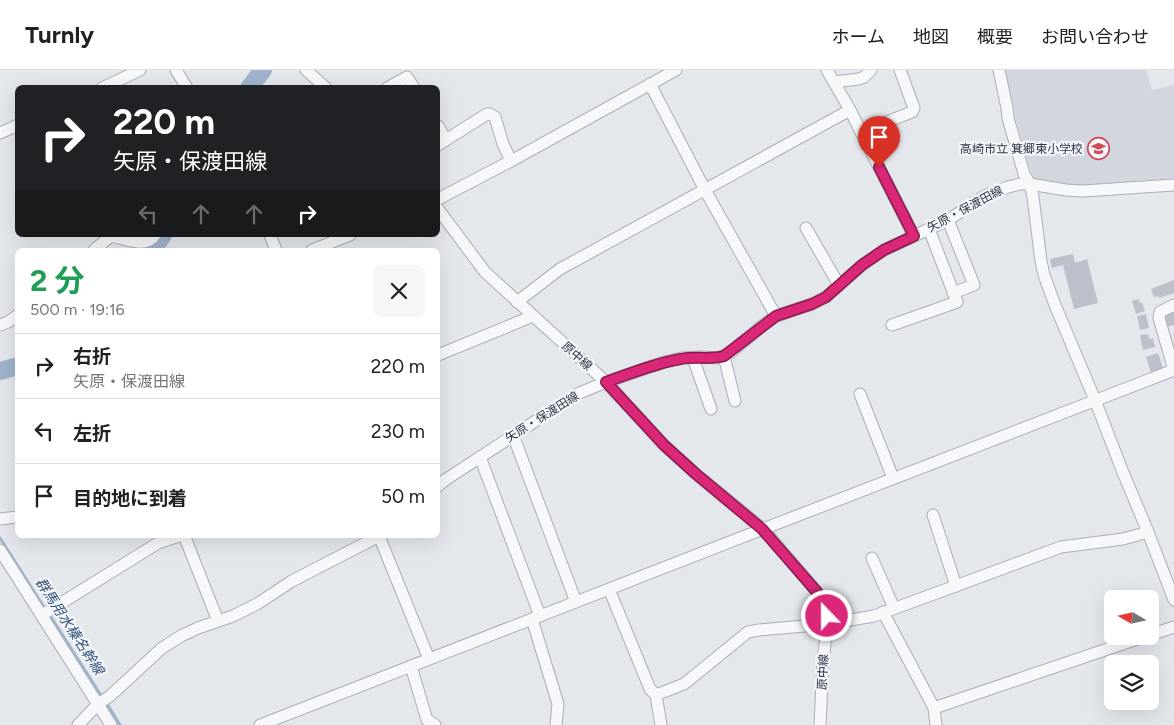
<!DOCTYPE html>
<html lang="ja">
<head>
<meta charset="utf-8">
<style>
	:root { --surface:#fff; --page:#f6f6f6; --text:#202124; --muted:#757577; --line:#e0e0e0 }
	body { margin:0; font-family:Figtree,"Noto Sans JP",sans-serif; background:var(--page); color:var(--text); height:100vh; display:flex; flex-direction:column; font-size:19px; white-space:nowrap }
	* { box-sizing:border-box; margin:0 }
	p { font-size:16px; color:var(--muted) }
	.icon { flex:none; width:28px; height:28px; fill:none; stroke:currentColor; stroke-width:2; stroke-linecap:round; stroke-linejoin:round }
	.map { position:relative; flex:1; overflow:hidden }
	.side { position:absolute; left:15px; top:178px; width:425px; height:290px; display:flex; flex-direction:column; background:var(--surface); border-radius:8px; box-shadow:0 5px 20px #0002 }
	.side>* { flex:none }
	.top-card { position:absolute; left:15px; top:15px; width:425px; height:152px; border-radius:8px; box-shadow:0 5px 20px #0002; background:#202124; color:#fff; overflow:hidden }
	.needle { width:32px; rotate:279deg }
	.fabs { position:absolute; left:1104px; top:520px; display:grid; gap:10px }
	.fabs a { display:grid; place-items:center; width:55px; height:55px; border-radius:8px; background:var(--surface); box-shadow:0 5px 20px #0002; font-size:25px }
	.pin { position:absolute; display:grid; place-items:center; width:42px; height:42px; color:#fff; margin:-51px -21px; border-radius:50% 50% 50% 0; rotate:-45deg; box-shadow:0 0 5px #0007 }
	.pin .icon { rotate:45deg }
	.me { position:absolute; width:55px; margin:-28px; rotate:338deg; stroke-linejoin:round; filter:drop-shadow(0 0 4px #0008) }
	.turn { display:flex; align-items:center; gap:18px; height:105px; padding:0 15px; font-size:22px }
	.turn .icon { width:65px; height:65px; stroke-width:2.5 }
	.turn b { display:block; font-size:35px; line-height:42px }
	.lanes { display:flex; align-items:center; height:48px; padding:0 15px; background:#0003; justify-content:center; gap:25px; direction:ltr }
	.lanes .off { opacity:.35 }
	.round { display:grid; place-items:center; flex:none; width:52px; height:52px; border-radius:8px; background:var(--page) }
	.summary { display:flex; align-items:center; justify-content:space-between; height:85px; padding:0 15px }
	h1 { font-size:30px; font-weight:700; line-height:38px; color:#1e9e55 }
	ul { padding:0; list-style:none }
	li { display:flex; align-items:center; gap:15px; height:65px; padding:0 15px; border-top:1px solid var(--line) }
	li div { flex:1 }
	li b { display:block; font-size:19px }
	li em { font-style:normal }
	header { display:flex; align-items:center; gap:30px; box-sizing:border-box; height:70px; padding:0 25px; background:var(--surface); border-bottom:1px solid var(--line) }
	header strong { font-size:24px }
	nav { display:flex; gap:28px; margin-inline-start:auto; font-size:18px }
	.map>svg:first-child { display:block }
	.built { fill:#d2d6de }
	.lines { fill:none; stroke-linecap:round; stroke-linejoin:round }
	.stream { stroke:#9fb4cc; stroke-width:3 }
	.river { stroke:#9fb4cc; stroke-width:18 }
	.building { fill:#bbc0ca }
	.street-casing { stroke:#a9aeb7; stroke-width:13 }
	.street { stroke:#f7f8fa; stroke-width:11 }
	.route-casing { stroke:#8e194d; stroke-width:12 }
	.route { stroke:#db2777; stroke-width:9 }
	.labels { text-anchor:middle; stroke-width:4.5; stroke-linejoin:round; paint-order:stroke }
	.poi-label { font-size:12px; fill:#2b3445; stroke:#f4f6f9; text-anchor:end }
	.street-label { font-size:12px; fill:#2b3445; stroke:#f4f6f9 }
	.water-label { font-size:14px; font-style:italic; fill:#34527a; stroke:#f4f6f9 }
</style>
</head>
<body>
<header>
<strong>Turnly</strong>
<nav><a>ホーム</a><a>地図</a><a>概要</a><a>お問い合わせ</a></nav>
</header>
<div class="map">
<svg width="1174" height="655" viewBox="0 0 1174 655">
	<rect width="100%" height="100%" fill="#e4e7ec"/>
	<polygon class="built" points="1005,0 1146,0 1152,20 1174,15 1174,108 1078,116 1033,111 1016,50"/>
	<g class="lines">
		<g class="stream">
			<polyline points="0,468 45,539"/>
			<polyline points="49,544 102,627"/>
			<polyline points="106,632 120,655"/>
		</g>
		<g class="river">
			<polyline points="249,18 263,0"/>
			<polyline points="147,180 159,171 163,165"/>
			<polyline points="0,301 18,296"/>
		</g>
	</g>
	<g class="building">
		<polygon points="1073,184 1075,193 1087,189 1098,233 1074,239 1063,195 1052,198 1050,189"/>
		<polygon points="1174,210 1174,223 1159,228 1158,226 1154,227 1151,219"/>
		<polygon points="1138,229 1140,233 1142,232 1145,241 1136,244 1132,231"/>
		<polygon points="1174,241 1174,255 1166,257 1163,244"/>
		<polygon points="1146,244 1149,258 1140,260 1137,246"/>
		<polygon points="1148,264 1149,269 1153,268 1155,277 1143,280 1140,265"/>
		<polygon points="1158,283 1163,298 1151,303 1146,287"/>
	</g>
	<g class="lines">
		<defs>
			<g id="street">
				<polyline points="176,0 187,18"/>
				<polyline points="306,0 326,18"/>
				<polyline points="827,0 850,40 914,166"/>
				<polyline points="999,0 1007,38 1008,48 1024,104 1030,114 1033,127 1041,191 1044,205 1055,235 1095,330 1122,400 1148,462 1174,530"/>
				<polyline points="834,12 859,9 864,7 871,0"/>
				<polyline points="650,14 705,120 776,246"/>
				<polyline points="102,18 140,0"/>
				<polyline points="387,18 407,7 414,18"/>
				<polyline points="438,56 446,70"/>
				<polyline points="861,62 912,42 914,38 900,0"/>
				<polyline points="0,63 18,55"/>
				<polyline points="438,75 487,44 490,44 495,47 503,74 511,91"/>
				<polyline points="438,129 511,91 676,0"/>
				<polyline points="438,139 485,202 606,312 664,375 696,404 763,459 817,522 824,535 827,557 823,591 820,655"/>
				<polyline points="948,150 974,215 953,223"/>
				<polyline points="806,158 839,215"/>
				<polyline points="270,165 276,180"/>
				<path d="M94 180 111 166C125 169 146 179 155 165"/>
				<polyline points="312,180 350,165"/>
				<polyline points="517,232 560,199 850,40"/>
				<polyline points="0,255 8,252 18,245"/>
				<polyline points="892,255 957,232 929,159"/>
				<polyline points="438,285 533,246"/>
				<polyline points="724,286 735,331"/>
				<polyline points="693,288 711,339"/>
				<polyline points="1174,300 1159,248 1160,242 1174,235"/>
				<polyline points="860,324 893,408"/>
				<polyline points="513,365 576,532"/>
				<polyline points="480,387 540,546"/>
				<polyline points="438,416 445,410 577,324 606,312 664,292 682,288 702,287 718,288 730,283 763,255 776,246 812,234 826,227 862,195 884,180 948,150 983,127 994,122 1008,117 1020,114 1030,114 1066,120 1083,121 1174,115"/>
				<polyline points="933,445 956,516"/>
				<polyline points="0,449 18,447"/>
				<polyline points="184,465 218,551"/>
				<polyline points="379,466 429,589"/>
				<polyline points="0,480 111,655"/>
				<polyline points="872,488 894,538"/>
				<polyline points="609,519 650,619 656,625 661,655"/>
				<polyline points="883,542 934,638 936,655"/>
				<polyline points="42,545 158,473 182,465"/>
				<polyline points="532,549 558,634 556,655"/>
				<polyline points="1150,565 1174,557"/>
				<polyline points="411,596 427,650 435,655"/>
				<polyline points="656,625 684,614 748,562 759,560 827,554 874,546 1061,477 1123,469 1148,462"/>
				<polyline points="934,638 1146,566"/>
				<polyline points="78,655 98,634 110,626 162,578 181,566 198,558 233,546 257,534 292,511 381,465"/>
				<polyline points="260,655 763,459 1174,300"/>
			</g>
		</defs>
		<use href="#street" class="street-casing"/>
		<use href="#street" class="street"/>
	</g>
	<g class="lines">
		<defs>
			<path id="route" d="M827 546 824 535 817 522 762 459 696 404 664 375 606 312C630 304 655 293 681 289 695 286 711 290 724 286L776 246 812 234 826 227 862 195 884 180 914 166 879 97"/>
		</defs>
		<use href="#route" class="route-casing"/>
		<use href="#route" class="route"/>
	</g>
	<defs>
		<symbol id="school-ring" viewBox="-11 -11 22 22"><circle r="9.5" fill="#f4f6f9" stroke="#d1495b" stroke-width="1.5"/><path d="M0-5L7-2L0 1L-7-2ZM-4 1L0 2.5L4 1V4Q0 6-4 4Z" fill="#d1495b"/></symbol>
	</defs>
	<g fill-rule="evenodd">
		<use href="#school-ring" x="1086" y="66" width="25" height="25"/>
	</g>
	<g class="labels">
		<g class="poi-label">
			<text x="1083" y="83">高崎市立 箕郷東小学校</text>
		</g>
		<g class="street-label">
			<text transform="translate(965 139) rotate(-28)" y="4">矢原・保渡田線</text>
			<text transform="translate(577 286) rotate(42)" y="4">原中線</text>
			<text transform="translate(542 347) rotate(-32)" y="4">矢原・保渡田線</text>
			<text transform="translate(823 602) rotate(-87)" y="4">原中線</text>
		</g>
		<g class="water-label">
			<text transform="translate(70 556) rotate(57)" y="5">群馬用水榛名幹線</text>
		</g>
	</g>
</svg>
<div class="fabs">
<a><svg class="needle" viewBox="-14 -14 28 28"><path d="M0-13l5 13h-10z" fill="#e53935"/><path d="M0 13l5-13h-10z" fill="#757577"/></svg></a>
<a><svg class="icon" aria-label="layers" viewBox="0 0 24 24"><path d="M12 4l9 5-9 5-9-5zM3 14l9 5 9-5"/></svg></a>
</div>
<div class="pin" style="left:879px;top:97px;background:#d93025"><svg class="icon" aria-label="arrive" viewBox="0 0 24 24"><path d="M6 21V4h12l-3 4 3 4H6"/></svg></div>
<svg class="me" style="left:827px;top:546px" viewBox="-20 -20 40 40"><circle r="17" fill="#db2777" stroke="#fff" stroke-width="3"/><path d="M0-11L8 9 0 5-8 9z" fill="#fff"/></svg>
<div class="top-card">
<div class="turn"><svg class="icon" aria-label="right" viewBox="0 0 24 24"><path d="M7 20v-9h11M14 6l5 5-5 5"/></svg><div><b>220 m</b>矢原・保渡田線</div></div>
<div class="lanes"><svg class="icon off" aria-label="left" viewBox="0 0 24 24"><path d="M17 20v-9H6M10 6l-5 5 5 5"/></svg><svg class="icon off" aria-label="ahead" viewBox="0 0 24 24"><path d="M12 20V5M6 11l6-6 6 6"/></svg><svg class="icon off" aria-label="ahead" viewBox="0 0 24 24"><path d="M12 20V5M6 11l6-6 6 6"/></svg><svg class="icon" aria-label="right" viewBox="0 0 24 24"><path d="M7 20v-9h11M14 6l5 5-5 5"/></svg></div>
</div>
<section class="side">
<div class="summary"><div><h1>2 分</h1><p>500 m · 19:16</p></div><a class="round"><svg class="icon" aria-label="close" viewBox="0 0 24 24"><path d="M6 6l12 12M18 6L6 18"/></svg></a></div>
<ul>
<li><svg class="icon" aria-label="right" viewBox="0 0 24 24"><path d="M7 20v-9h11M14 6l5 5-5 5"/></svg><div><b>右折</b><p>矢原・保渡田線</p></div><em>220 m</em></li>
<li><svg class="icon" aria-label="left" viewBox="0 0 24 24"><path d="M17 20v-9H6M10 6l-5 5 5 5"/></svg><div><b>左折</b></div><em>230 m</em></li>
<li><svg class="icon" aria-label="arrive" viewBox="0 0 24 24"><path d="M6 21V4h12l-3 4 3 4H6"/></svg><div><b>目的地に到着</b></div><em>50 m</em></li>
</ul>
</section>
</div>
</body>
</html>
